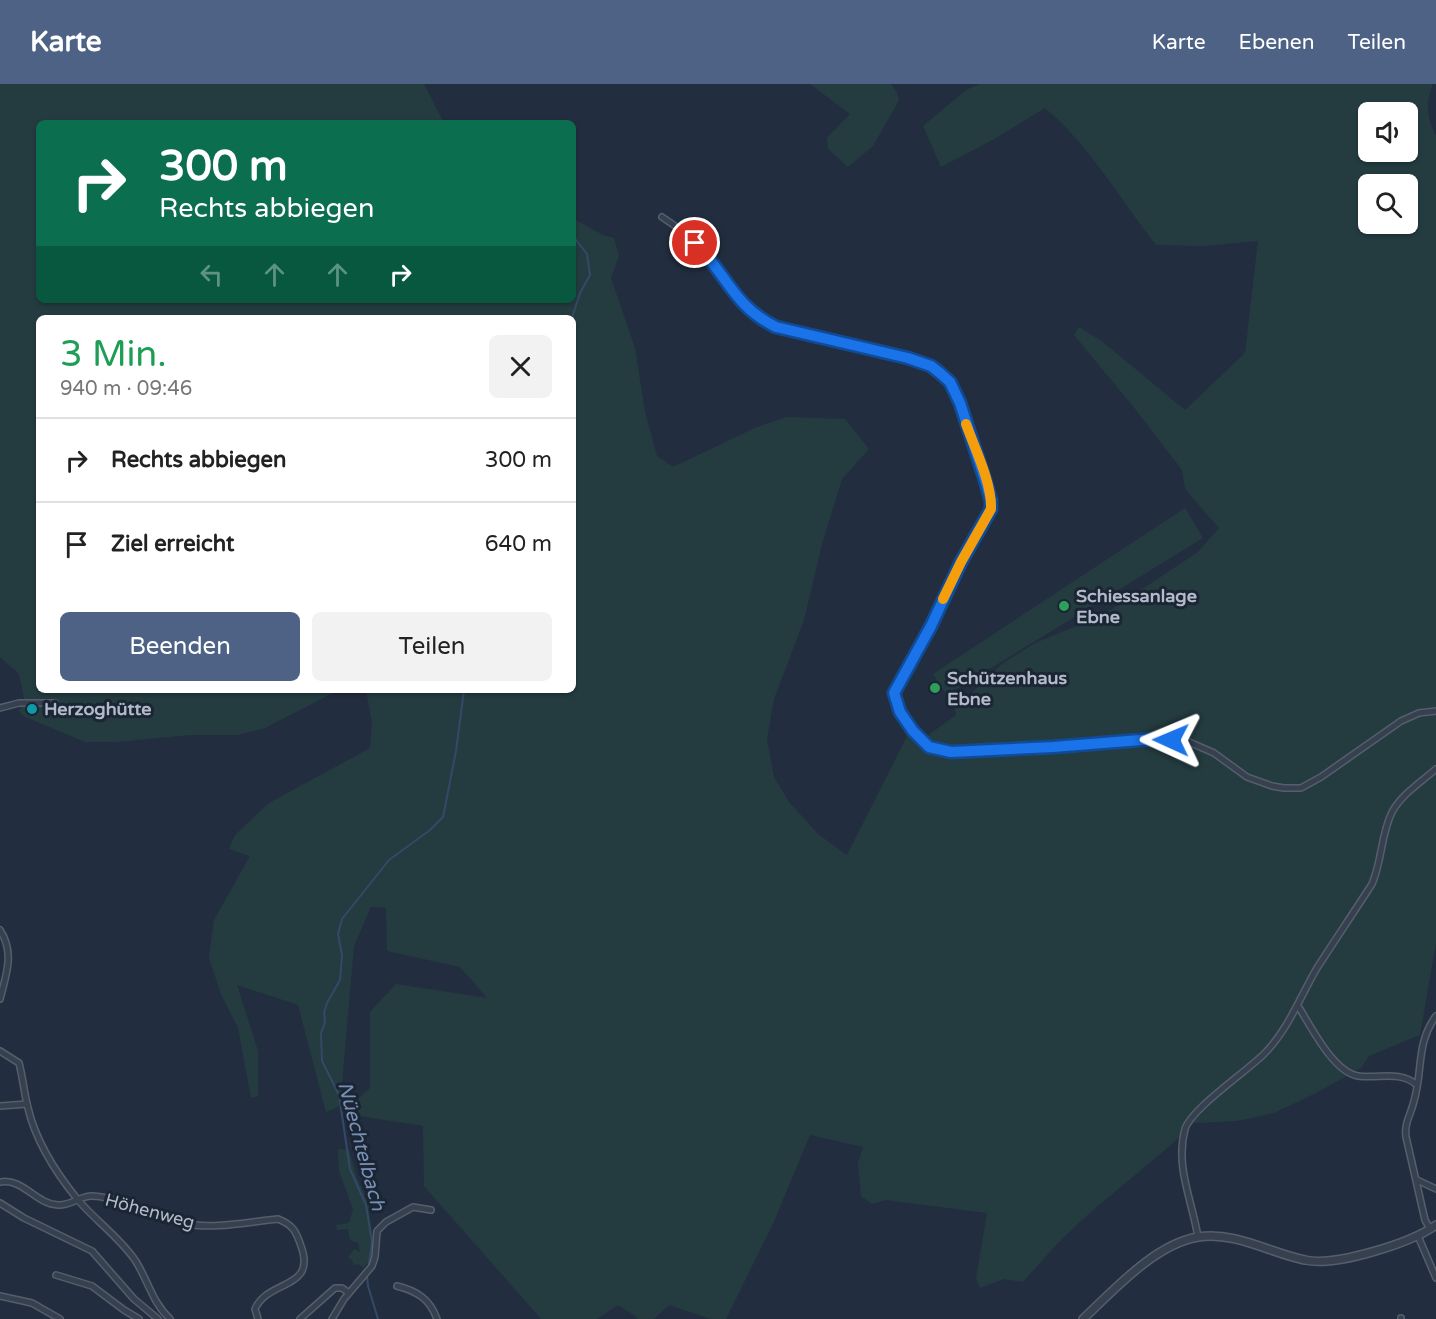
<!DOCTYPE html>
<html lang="de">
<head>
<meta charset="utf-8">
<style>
	:root { --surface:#fff; --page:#f2f2f2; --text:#222; --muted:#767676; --line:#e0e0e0; --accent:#4d6285 }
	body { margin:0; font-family:"Varela Round",sans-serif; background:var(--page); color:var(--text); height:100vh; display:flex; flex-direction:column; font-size:22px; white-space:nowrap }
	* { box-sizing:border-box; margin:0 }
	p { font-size:20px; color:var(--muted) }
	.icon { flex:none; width:33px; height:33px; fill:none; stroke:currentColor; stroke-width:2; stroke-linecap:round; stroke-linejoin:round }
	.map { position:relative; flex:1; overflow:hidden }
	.panel { position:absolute; left:36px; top:231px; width:540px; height:378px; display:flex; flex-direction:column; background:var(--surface); border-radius:9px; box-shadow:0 2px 4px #0004 }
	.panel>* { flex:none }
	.top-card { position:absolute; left:36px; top:36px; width:540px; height:183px; border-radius:9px; box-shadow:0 2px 4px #0004; background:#0b6e4f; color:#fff; overflow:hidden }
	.buttons { position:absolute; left:1358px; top:18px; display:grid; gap:12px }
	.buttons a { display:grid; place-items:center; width:60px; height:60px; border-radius:9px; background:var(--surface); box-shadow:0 2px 4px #0004; font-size:30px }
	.pin { position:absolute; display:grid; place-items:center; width:51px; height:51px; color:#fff; margin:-26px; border:3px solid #fff; border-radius:50%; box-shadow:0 2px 6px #0007 }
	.me { position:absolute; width:66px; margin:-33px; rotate:271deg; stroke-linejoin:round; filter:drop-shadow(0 0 4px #0008) }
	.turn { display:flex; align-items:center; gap:21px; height:126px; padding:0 24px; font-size:27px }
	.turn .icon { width:78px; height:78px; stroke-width:2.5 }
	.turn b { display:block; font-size:42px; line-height:51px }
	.lanes { display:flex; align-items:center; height:57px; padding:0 24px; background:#0003; justify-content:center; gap:30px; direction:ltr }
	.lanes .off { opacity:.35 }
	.round { display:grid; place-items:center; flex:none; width:63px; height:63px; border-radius:9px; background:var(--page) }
	.head { display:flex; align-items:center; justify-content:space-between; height:102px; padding:0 24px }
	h1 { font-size:36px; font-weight:600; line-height:45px; color:#1e9e55 }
	.primary-button { display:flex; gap:12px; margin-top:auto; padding:12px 24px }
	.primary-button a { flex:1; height:69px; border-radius:9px; background:var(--accent); color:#fff; font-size:24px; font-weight:600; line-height:69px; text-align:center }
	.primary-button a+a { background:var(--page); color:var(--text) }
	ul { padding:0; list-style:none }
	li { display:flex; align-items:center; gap:18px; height:84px; padding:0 24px; border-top:2px solid var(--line) }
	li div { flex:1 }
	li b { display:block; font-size:22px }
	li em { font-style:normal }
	header { display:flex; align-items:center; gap:36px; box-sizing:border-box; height:84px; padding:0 30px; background:var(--accent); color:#fff }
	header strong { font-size:28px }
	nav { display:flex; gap:33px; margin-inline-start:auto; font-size:21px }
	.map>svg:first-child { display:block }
	.green { fill:#243c40; fill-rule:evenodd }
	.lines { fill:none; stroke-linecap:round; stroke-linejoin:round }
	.stream { stroke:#344967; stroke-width:2 }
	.minor-casing { stroke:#545e6d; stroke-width:8 }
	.tertiary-casing { stroke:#545e6d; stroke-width:10 }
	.minor { stroke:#36404f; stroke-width:5 }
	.tertiary { stroke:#36404f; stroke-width:7 }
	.route-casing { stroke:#114b97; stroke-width:15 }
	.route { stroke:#1a73e8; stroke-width:10 }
	.slow { stroke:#f59e0b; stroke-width:10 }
	.leisure-dot { fill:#2e9e5b; stroke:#1b2534; stroke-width:2 }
	.culture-dot { fill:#0f9aa8; stroke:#1b2534; stroke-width:2 }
	.labels { text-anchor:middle; stroke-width:6; stroke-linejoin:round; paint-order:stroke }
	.poi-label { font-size:18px; font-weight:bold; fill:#b2bbca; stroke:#1b2534; text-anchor:start }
	.street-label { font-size:18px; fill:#b2bbca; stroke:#1b2534 }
	.water-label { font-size:20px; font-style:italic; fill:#7790b3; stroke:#1b2534 }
</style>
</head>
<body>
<header>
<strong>Karte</strong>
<nav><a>Karte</a><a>Ebenen</a><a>Teilen</a></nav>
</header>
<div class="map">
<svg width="1436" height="1235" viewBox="0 0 1436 1235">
	<rect width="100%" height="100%" fill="#222e3f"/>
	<g class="green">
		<path d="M0 0H424L444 39H39V216H573V132L576 136 603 151 614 154 619 172 611 194 635 264 645 328 657 372 673 383 757 343 787 333 845 335 869 365 842 395 822 460 804 536 774 615 767 655 774 693 789 718 819 751 847 771 908 650 920 657 956 631 955 625 1002 580 1035 559 1099 533 1120 520 1198 468 1219 444 1185 405 1182 386 1132 321 1074 251 1079 243 1103 258 1185 326 1245 269 1258 157 1203 162 1156 161C1120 115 1090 62 1045 24L996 54 941 83 923 42 966 6 980 0H1433C1425 18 1427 35 1436 52V859L1420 951 1369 972 1361 984 1318 1008 1274 1029 1237 1037 1194 1039C1154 1079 1107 1111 1066 1151 1051 1165 1037 1183 1023 1198L1004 1195 980 1204 976 1194 987 1129 886 1116 872 1120 861 1112 858 1079 863 1063 810 1051 772 1142 726 1235H711L669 1221 654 1235H637V1233L618 1221 597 1235H541L424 1102 423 1042 348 1030V1020L360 1013 370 1004V928L396 900 487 914 460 883 387 867 386 824 371 823 354 862 340 1022 326 1028 298 921 237 901 258 967V1012L251 1014 238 944 221 910 209 874 214 836 250 772 229 765 235 751 269 719 370 664 372 638 366 606H573V234H39V606H362L350 609 335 608 265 644 237 651H191L115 658H85L23 632 19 627 24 614 19 590 0 573ZM1368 28H1407V68H1368ZM1368 100H1407V140H1368Z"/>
		<polygon points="810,0 891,0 897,9 899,16 873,62 848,83 828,65 827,54 850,30"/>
		<polygon points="1185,424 1203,454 947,611 933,590"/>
		<polygon points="338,1065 349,1066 357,1094 368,1117 372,1150 373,1164 370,1176 363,1184 359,1180 354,1181 352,1176 348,1174 354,1165 360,1168 358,1159 350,1156 348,1145 337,1146 336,1141 349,1139 353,1125 339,1087"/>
	</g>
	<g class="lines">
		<g class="stream">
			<polyline points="572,234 580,209 590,191 587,170 573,152"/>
			<polyline points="369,1180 372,1158 366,1121 350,1085 339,1011 322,977 321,949 325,938 324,929 327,919 340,896 342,871 338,850 342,835 389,776 430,746 443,733 456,667 464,606"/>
			<polyline points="367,1192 368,1202 378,1235"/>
		</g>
		<defs>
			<g id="minor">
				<path d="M662 133C676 142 691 154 702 166 727 196 740 225 776 243L908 274 931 282 940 289 950 298 959 319 985 396 991 417V425L961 478 931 542 894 609 900 628 913 647 929 663 951 668 1053 663 1153 655 1189 658 1214 669 1247 693 1272 702 1284 704H1301L1321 693 1401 637 1419 629 1436 627"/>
				<polyline points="0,624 19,619 55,619"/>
				<path d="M0 846C15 869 6 891 0 915"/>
				<path d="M1298 922C1311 942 1333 988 1358 992 1378 995 1400 986 1417 1001"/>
				<path d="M0 967 19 979C23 994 24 1009 28 1024 36 1058 56 1089 78 1116 96 1137 119 1153 135 1176 148 1196 152 1218 170 1235"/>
				<polyline points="0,1022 27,1020"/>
				<polyline points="1417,1096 1436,1105"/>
				<path d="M0 1098C24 1094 35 1120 58 1121 71 1122 81 1111 93 1112 124 1114 152 1132 182 1139 213 1146 247 1138 278 1135 293 1141 296 1147 301 1162 317 1206 268 1195 255 1225L258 1235"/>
				<polyline points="0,1119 24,1134 92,1167 134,1215 158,1235"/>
				<path d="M1430 1145 1425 1136 1406 1053C1404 1039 1411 1030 1414 1017 1423 986 1416 959 1436 932"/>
				<polyline points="1418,1152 1436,1194"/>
				<path d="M1198 1153C1192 1116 1175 1083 1185 1045 1191 1025 1247 987 1264 970 1288 946 1300 913 1317 884 1335 856 1354 828 1372 800 1382 777 1381 750 1392 728 1402 710 1421 698 1436 685"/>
				<polyline points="56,1191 92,1202 124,1226 139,1235"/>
				<path d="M397 1202C417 1207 430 1215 437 1235"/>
				<polyline points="0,1212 32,1219 60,1235"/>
				<polyline points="1401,1234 1401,1235"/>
				<polyline points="300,1235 335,1204 342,1204 349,1209"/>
				<polyline points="332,1235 344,1215 372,1182 375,1173 377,1147 386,1138 413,1123 431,1126"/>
			</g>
			<path id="tertiary" d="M1083 1235C1114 1206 1155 1160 1198 1153 1235 1147 1270 1169 1305 1176 1335 1183 1411 1159 1436 1141"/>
		</defs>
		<use href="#minor" class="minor-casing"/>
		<use href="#tertiary" class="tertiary-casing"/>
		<use href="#minor" class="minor"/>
		<use href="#tertiary" class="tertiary"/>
	</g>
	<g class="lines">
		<defs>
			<path id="route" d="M695 159C727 190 732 221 776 243L908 274 931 282 940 289 950 298 960 319 985 396 991 417V425L961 478 931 542 894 609 900 628 913 647 929 663 951 668 1053 663 1153 655 1171 656"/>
		</defs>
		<use href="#route" class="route-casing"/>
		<use href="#route" class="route"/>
		<path class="slow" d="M943 515 961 478 991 425C992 399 975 365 966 340"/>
	</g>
	<g class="leisure-dot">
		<circle cx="1064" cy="522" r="6"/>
		<circle cx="935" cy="604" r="6"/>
	</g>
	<circle class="culture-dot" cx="32" cy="625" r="6"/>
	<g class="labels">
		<g class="poi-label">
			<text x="1076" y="518">Schiessanlage<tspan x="1076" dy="21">Ebne</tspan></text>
			<text x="947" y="600">Schützenhaus<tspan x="947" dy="21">Ebne</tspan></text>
			<text x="44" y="631">Herzoghütte</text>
		</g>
		<g class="street-label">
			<text transform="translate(150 1127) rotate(15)" y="6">Höhenweg</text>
		</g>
		<g class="water-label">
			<text transform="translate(362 1062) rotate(75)" y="7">Nüechtelbach</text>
		</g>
	</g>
</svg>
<div class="buttons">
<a><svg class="icon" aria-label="sound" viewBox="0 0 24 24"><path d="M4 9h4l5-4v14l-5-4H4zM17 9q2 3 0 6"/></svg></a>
<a><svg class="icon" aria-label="search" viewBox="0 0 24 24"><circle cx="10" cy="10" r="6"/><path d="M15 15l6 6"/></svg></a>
</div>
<div class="pin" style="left:695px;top:159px;background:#d93025"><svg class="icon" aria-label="arrive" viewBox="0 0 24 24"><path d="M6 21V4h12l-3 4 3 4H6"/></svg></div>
<svg class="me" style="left:1171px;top:656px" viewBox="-20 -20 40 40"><path d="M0-17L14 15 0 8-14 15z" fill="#1a73e8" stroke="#fff" stroke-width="4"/></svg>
<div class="top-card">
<div class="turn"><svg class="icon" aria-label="right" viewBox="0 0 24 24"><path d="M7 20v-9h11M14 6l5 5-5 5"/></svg><div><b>300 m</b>Rechts abbiegen</div></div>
<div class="lanes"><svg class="icon off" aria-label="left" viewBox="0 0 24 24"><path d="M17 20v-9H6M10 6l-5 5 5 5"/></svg><svg class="icon off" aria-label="ahead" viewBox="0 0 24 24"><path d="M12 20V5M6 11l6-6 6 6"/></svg><svg class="icon off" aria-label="ahead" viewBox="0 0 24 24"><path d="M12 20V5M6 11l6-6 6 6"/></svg><svg class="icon" aria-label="right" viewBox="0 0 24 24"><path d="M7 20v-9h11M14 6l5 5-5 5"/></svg></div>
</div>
<section class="panel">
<div class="head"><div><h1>3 Min.</h1><p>940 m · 09:46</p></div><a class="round"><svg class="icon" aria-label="close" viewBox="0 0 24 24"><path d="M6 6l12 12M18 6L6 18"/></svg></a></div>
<ul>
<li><svg class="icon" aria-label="right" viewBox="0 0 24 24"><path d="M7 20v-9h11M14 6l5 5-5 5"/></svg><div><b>Rechts abbiegen</b></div><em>300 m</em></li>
<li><svg class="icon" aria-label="arrive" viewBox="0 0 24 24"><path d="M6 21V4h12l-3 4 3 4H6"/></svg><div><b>Ziel erreicht</b></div><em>640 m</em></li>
</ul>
<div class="primary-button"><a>Beenden</a><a>Teilen</a></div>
</section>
</div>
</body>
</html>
